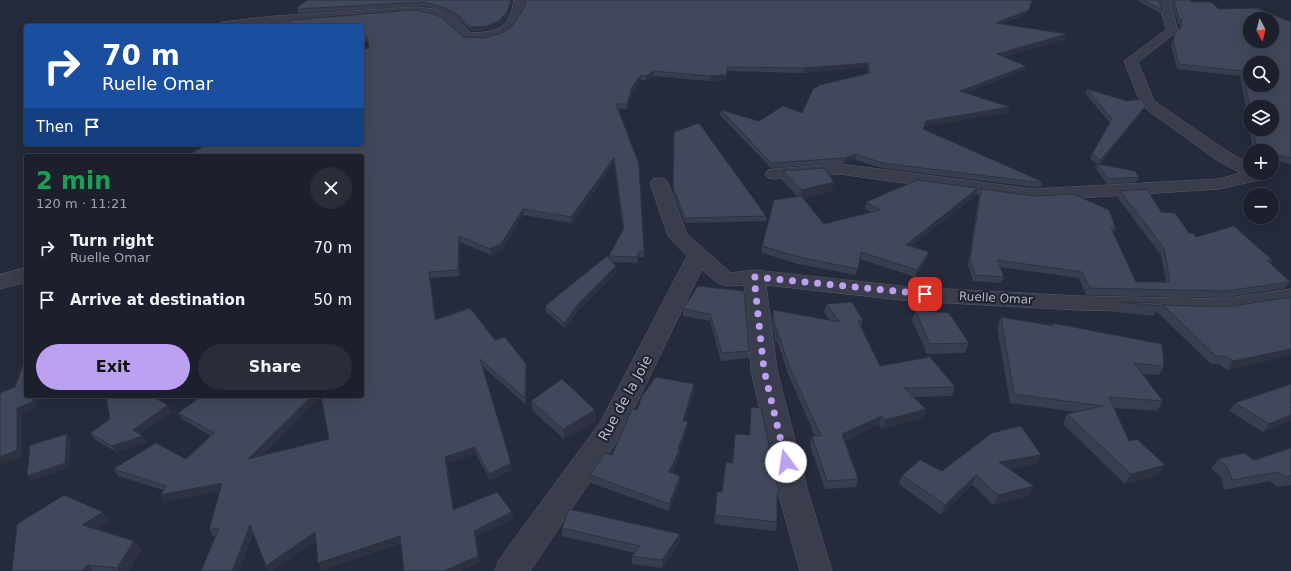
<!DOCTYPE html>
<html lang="en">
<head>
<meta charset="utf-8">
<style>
	:root { --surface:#1c202c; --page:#292d38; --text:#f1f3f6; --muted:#a0a3a9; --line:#3a3e48; --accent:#bca0f2 }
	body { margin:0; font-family:"DejaVu Sans",sans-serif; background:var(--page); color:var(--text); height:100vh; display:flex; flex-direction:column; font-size:15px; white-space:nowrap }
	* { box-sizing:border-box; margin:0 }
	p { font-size:13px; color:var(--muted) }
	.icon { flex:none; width:22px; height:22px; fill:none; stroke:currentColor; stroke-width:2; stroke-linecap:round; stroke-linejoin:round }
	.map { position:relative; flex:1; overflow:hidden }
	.details { position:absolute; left:24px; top:154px; width:340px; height:244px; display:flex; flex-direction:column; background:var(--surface); border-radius:4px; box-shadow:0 4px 16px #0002,0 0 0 1px var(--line) }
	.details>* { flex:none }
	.hud { position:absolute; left:24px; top:24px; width:340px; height:122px; border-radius:4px; box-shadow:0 4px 16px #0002,0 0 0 1px var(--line); background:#1a4fa0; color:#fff; overflow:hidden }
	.needle { width:26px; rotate:173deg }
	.controls { position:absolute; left:1243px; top:12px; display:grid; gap:8px }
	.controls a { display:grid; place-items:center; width:36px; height:36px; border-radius:50%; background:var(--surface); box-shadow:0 4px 16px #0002,0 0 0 1px var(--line); font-size:20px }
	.pin { position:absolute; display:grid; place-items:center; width:34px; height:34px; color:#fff; margin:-17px; border-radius:8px; box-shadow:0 2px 6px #0006 }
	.me { position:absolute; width:44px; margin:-22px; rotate:346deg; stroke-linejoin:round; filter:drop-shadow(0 0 3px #0008) }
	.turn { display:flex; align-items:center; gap:14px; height:84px; padding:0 12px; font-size:18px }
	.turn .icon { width:52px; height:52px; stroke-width:2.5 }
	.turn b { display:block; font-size:28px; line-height:34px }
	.then { display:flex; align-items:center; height:38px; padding:0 12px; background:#0003; gap:8px; font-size:15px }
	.round { display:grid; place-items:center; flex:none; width:42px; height:42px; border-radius:21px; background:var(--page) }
	.headline { display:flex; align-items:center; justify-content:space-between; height:68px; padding:0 12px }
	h1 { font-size:24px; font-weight:700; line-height:30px; color:#1e9e55 }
	.primary-button { display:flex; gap:8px; margin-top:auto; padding:8px 12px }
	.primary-button a { flex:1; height:46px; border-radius:24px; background:var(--accent); color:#111; font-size:16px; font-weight:700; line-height:46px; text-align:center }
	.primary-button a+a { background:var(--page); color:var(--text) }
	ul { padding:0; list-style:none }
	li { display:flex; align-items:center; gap:12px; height:52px; padding:0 12px }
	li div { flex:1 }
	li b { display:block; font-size:15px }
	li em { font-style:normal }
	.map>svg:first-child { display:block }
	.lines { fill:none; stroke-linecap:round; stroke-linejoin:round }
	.minor-casing { stroke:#575b6a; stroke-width:1 }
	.minor { fill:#393d4c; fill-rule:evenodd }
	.wall { fill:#393e4e; fill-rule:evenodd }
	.shaded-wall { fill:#2e3240 }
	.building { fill:#42485b; stroke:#2e3240; fill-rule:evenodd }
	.route { stroke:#bca0f2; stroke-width:7; stroke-dasharray:0 12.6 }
	.labels { text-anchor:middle; stroke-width:4; stroke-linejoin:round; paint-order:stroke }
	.street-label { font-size:12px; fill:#b5b8c7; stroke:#1e2231 }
	.near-street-label { font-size:14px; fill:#b5b8c7; stroke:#1e2231 }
</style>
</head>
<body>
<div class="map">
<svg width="1291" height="571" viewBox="0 0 1291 571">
	<rect width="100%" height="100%" fill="#252b3b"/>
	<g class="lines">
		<defs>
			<g id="minor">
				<path d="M514 0H526C522 32 493 47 464 40 446 21 441 15 415 13L254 26H216L222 22 275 16 415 7C443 9 452 13 471 33 497 32 510 29 514 0Z"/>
				<polygon points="1158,0 1170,0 1178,31 1138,62 1154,101 1230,153 1250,164 1250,173 1265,173 1266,175 1263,179 1219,189 1033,201 840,174 774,179 768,178 765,174 768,170 774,169 840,164 1033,189 1219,179 1241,173 1218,161 1142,106 1124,61 1166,30"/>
				<path d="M659 178 665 179 668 183 687 234 731 273 754 270 910 287 1078 296 1221 299 1291 289V303L1221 313 1078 310 910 301 766 285 777 370 808 492 832 571H800L778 492 751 370 744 285C719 287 720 286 702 269L621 435 530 571H495L499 560 601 421 687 256 668 236 650 183 653 179Z"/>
				<polygon points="26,268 26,282 0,289 0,275"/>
			</g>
		</defs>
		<use href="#minor" class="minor-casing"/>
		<use href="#minor" class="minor"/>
	</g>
	<g class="wall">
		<polygon points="308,0 513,0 508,17 500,26 488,30 472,31 459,20 447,12 425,6 298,13 297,9"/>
		<polygon points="1136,0 1159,0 1162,10 1160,13"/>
		<polygon points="1171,0 1190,0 1191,2 1219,9 1291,22 1291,164 1272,160 1272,151 1253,151 1248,122 1250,119 1250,129 1272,129 1272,107 1250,107 1250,113 1247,113 1240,76 1177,69 1171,45 1173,37 1175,32 1179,29 1180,25 1178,23"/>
		<path d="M1027 14 1002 24 1066 39 1003 57 1026 66 1024 70 966 93 1008 112 924 126 923 129 1043 182 1041 187H1033L882 168 855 160 844 163 771 168 720 115 721 110 759 121 802 113 868 73V67L803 73 728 71 726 80 709 81 654 76 646 80H641L632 92 627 109H618L644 251V257H639L637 263 613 262 617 272 579 309 565 328 546 312 545 306 609 258V256L623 229 614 163 572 223 523 215 502 250 491 255 460 242V276L430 278 436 320 495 340 526 364 527 371 526 405 482 366 512 470 490 480 476 454 447 463 454 510 512 512 513 519 476 537 480 563 401 543 321 570 316 540 272 571 253 533 239 571H201L216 536H213L209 530 220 491 164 501 163 490 118 476 113 469 186 459 211 436 182 419 178 413 202 396H362L369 48 368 41 362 42V26L463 37 485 38ZM321 396 329 439 261 456Z"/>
		<polygon points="1087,89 1127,101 1146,105 1144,109 1100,164 1139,177 1136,182 1107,184 1095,168 1097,164 1090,159 1092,154 1110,123 1085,93"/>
		<polygon points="674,132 766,216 766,221 685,223 673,192"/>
		<polygon points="783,171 832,191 804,199 824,224 871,212 865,209 866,202 978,188 976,195 911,246 929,252 927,258 915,277 860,259 856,275 798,264 762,253 762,246 797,196 782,180"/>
		<polygon points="981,189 1116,229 1113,233 1136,282 1166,282 1161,255 1117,197 1120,191 1161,212 1189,233 1196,237 1272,260 1270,263 1290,282 1285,288 1221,298 1086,295 1079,278 1000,267 1004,277 1001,283 973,281 968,265 979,195"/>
		<polygon points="698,286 749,351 749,358 721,361 710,321 683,316 683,309"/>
		<polygon points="1291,297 1291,355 1227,370 1219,364 1211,364 1158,313 1163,305 1226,307"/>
		<polygon points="1121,302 1159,306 1154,316 1116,312"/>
		<polygon points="826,304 863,320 861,326 880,366 955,387 952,396 913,397 924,417 882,429 879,424 845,441 858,479 856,487 825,489 810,445 812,436 815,436 788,374 777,340 776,347 772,318 773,310 830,320 824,312"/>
		<polygon points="915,310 969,343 965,353 927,354 912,320"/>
		<polygon points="1001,317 1051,326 1052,323 1164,366 1159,375 1142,374 1163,401 1157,411 1114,408 1129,441 1158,475 1125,484 1063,424 1067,414 1076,412 1010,403 997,327"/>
		<polygon points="694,384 694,392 685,421 687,429 680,451 679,457 672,473 680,476 680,483 669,511 591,483 590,475 612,455 637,410"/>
		<polygon points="1291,384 1291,420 1290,421 1263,432 1229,411 1235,403"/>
		<polygon points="531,401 595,410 596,421 564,439 533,411"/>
		<polygon points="751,407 779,493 777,502 777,522 776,531 714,524 717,492 722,492 732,463 735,434 749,435"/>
		<polygon points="172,412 140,434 143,436 147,442 116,452 94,439 90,433 110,419"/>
		<polygon points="1291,448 1291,485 1277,487 1270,481 1224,490 1221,477 1211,469 1218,459 1254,460"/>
		<polygon points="1036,464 1009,469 1029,496 993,505 972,484 941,515 899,484 902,475 942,471"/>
		<polygon points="110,521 97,529 134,541 141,550 129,571 12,571"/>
		<polygon points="562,528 680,534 680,542 662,568 632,564 632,556 635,553 562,536"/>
	</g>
	<g class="shaded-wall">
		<polygon points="511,0 513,0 508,17 500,26 488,30 472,31 471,27"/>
		<polygon points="1032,0 1027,14 994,27 996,23"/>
		<polygon points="1067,34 1066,39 995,59 997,54"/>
		<polygon points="868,63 868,67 803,73 804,68"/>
		<polygon points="1026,66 1024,70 958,96 960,91"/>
		<polygon points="728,67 726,80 709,81 709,76"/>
		<polygon points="654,71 654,76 646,80 646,76"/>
		<polygon points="641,75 641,80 632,92 627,109 627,104 632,87"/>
		<polygon points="1146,105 1144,109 1099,165 1101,160"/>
		<polygon points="1010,107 1008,112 924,126 926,121"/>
		<polygon points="856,154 855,160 844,163 845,158"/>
		<polygon points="614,158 614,163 572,223 571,217"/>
		<polygon points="834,182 832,191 801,200 802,190"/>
		<polygon points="978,188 976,195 905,251 906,245"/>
		<polygon points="523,209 523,215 502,250 491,255 490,249"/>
		<polygon points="459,236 460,242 460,276 458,270"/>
		<polygon points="639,251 639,257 637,263 637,257"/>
		<polygon points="929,252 927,258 915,277 917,270"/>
		<polygon points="616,266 617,272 579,309 565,328 564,323 579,303"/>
		<polygon points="1291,349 1291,355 1227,370 1233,361"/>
		<polygon points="526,364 527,371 526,405 525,398"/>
		<polygon points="694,384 694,392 683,428 683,421"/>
		<polygon points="32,396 64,396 36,401 37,408 21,414 22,457 0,465 0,457 17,408"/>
		<polygon points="312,396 321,396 251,466 248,459"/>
		<polygon points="168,405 172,412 137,436 133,430"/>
		<polygon points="926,409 924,417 882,429 885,420"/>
		<polygon points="595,410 596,421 564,439 563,429"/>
		<polygon points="1291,415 1291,420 1290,421 1263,432 1269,424"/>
		<polygon points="882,416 879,424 840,443 842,434"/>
		<polygon points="688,422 687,429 680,451 679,457 669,480 669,472 678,449"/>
		<polygon points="67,434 71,439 69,468 31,481 27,476"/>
		<polygon points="143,436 147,442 116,452 112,446"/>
		<polygon points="475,447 476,454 447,463 455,517 453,510 445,457"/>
		<polygon points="1041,455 1036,464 994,472 999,462"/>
		<polygon points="511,463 512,470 490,480 489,474"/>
		<polygon points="1165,465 1158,475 1125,484 1131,474"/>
		<polygon points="976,475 972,484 941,515 945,505"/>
		<polygon points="680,476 680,483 669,511 669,504"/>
		<polygon points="222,483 225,490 164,501 160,495"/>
		<polygon points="1034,486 1029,496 993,505 998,495"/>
		<polygon points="103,512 110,521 89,534 82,525"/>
		<polygon points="512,512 513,519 476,537 480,563 460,571 444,571 474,531"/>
		<polygon points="250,525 253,531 239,571 232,571"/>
		<polygon points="315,532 318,538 272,571 268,571 266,566"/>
		<polygon points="680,534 680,542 662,568 662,560"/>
		<polygon points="400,536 402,542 321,570 318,563"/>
		<polygon points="134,541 141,550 129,571 119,571 117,568"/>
		<polygon points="88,565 93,571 82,571"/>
	</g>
	<g class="building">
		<polygon points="308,0 511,0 507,12 499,21 487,26 471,27 458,15 446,8 424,2 297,9 300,5"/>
		<polygon points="526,0 1032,0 1029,10 996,23 1067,34 997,54 1026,66 960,91 1010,107 926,121 923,129 1043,182 1035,182 883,163 856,154 845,158 771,163 721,110 759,121 783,106 802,113 813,89 820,85 870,73 868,63 804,68 728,67 726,75 709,76 654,71 646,76 641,75 632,87 627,104 616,104 639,164 644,251 639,251 637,257 609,256 624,228 614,158 571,217 523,209 501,244 490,249 459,236 458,270 429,272 435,320 470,308 495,340 505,337 526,364 525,398 480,359 511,463 489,474 475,447 445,457 453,510 497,492 512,512 474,531 478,556 444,571 404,571 400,536 318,563 315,532 266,566 250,525 232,571 201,571 219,528 209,530 222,483 160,495 166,486 113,469 156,443 186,459 214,433 178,413 202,396 312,396 248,459 329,439 321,396 362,396 362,156 187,156 207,144 362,144 362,50 369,48 367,37 362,37 362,26 286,26 290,20 414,10 430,13 441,17 463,37 485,38 504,32 513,25 524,8"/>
		<polygon points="1144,0 1159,0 1162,10"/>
		<path d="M1174 0H1190L1191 2H1211L1219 9 1257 8 1291 22V158L1273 154 1272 159V151H1257L1253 129H1272V107H1250V108L1243 71 1179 64 1173 41 1175 32 1181 28 1182 20 1179 19ZM1250 19H1272V41H1250ZM1250 63H1272V85H1250Z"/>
		<polygon points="1087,89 1127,101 1141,99 1146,105 1101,160 1092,154 1112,119"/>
		<polygon points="699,123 766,216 685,218 673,187 674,132"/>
		<polygon points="1097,164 1135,171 1139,177 1109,179"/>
		<polygon points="824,168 834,182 802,190 783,171"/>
		<polygon points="917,180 978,188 906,245 929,252 917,270 861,252 858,269 799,257 762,246 774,200 801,196 824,224 880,210 866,202"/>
		<polygon points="981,189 1035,196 1073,194 1109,210 1116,229 1111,228 1136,282 1170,282 1164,248 1120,191 1147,189 1161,212 1175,213 1189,233 1193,233 1196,237 1234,226 1272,260 1267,260 1290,282 1225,291 1090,288 1082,272 997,260 1004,277 975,275 970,259"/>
		<polygon points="607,256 616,266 579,303 564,323 545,306"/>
		<polygon points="698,286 744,291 749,351 722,353 710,314 683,309"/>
		<polygon points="1291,297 1291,349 1233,361 1225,356 1216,356 1163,305 1226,307"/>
		<polygon points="852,302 863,320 858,321 880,366 930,357 955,387 904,388 926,409 885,420 882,416 842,434 858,479 827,481 812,436 821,436 789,366 777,329 777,339 773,310 840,322 826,304"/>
		<polygon points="1121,302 1159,303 1159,306"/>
		<polygon points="915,310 949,313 969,343 930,344"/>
		<polygon points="1001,317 1054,326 1052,323 1162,344 1164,366 1134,363 1163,401 1109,397 1129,441 1137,439 1165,465 1131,474 1067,414 1103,406 1014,394"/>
		<polygon points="26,356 26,396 32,396 33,402 17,408 17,450 0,457 0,393 15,387"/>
		<polygon points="656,377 694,384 683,421 688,422 678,449 680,449 669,472 680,476 669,504 590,475 605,453 612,455 632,409 637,410 642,396"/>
		<polygon points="562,379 595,410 563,429 531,401"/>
		<polygon points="1291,384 1291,407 1290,407 1291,408 1291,415 1269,424 1235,403"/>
		<polygon points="106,396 151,396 168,405 133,430 143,436 112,446 90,433 110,419"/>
		<polygon points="751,407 761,408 779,493 777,493 777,522 715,515 717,492 722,492 726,462 733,463 735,434 750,435"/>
		<polygon points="1021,426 1041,455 999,462 1034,486 998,495 976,475 945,505 902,475 920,460 942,471 992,433"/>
		<polygon points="67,434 65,463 27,476 30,445"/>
		<polygon points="1291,448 1291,476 1285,477 1278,472 1232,480 1228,468 1218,459 1244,453 1254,460"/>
		<polygon points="64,495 103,512 82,525 134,541 117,568 88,565 82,571 12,571 17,524"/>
		<polygon points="569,509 680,534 662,560 632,556 640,546 562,528"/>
	</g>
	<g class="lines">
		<polyline class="route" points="786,462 764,370 754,277 925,294"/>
	</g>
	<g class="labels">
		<g class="street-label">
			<text transform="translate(996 298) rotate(3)" y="4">Ruelle Omar</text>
		</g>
		<g class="near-street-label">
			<text transform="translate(625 398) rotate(-61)" y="5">Rue de la Joie</text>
		</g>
	</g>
</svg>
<div class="controls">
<a><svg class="needle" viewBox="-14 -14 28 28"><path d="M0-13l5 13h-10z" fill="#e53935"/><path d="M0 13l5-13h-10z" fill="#a0a3a9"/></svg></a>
<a><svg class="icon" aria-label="search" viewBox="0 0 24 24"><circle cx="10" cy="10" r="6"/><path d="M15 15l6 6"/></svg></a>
<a><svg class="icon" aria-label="layers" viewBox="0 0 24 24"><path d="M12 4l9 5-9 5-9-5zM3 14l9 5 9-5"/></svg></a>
<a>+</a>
<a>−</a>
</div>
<div class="pin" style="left:925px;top:294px;background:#d93025"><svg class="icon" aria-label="arrive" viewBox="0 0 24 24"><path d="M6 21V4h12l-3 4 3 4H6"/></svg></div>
<svg class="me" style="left:786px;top:462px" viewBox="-20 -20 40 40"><circle r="19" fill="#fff"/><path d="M0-13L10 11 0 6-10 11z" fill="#bca0f2"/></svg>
<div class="hud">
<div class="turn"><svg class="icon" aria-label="right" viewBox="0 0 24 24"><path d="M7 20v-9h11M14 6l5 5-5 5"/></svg><div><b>70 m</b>Ruelle Omar</div></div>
<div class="then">Then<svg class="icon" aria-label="arrive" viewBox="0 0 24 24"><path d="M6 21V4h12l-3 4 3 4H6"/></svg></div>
</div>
<section class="details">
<div class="headline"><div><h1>2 min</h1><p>120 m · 11:21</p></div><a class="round"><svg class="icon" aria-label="close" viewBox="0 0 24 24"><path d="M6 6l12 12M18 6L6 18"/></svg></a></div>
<ul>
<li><svg class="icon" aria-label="right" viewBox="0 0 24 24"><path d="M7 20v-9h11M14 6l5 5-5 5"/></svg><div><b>Turn right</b><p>Ruelle Omar</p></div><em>70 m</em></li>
<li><svg class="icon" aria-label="arrive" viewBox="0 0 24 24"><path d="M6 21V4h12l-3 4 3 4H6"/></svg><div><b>Arrive at destination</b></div><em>50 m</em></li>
</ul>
<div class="primary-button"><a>Exit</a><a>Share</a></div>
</section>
</div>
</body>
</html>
